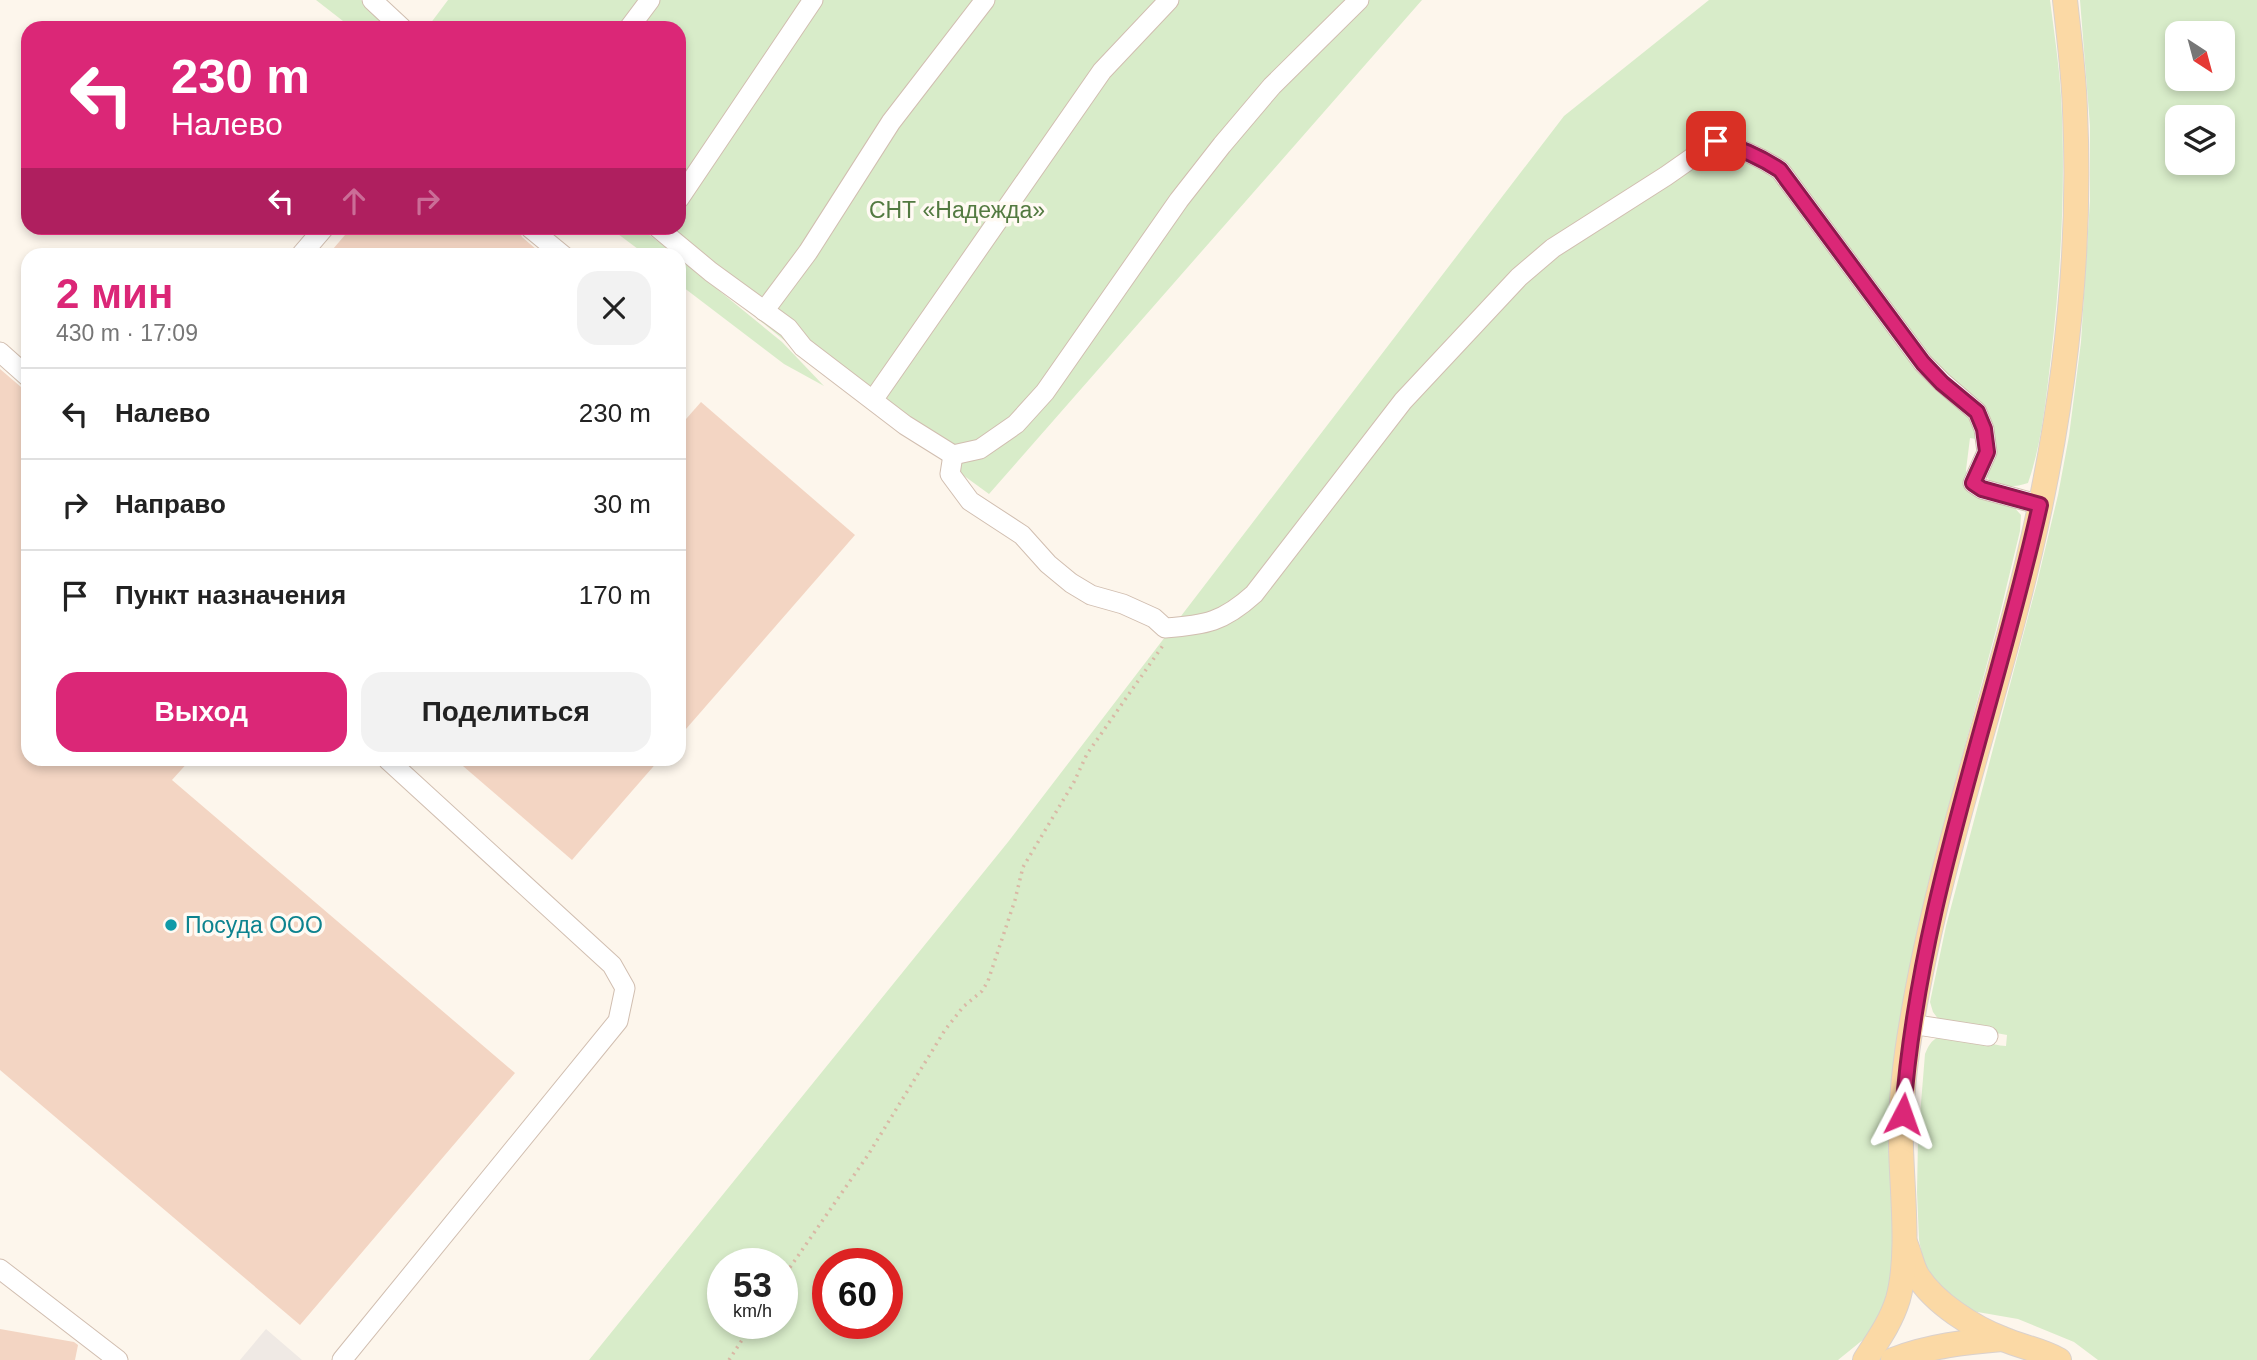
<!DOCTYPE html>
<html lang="ru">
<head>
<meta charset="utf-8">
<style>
	:root { --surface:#fff; --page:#f2f2f2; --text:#222; --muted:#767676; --line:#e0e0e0; --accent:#db2777 }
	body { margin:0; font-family:Arial,sans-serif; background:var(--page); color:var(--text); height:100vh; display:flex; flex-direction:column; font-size:26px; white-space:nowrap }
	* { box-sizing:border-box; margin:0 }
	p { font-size:23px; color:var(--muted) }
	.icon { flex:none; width:38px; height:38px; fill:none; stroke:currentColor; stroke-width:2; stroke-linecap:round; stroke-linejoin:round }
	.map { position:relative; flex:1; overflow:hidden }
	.details { position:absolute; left:21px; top:248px; width:665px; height:518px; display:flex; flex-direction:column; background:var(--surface); border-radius:21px; box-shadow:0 4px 10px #0003 }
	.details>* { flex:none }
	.top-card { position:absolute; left:21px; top:21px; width:665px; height:214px; border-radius:21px; box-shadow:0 4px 10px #0003; background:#db2777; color:#fff; overflow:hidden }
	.needle { width:46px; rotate:144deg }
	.fabs { position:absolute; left:2165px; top:21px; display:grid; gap:14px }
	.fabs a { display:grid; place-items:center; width:70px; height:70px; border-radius:14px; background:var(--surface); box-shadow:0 4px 10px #0003; font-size:35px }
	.speed { position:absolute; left:707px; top:1248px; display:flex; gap:14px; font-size:35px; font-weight:700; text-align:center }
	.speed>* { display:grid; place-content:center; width:91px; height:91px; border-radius:50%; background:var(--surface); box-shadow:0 4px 10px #0003; line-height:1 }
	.speed small { font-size:18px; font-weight:400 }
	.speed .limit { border:10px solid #d22; background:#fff; color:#111 }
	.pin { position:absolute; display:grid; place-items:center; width:60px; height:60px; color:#fff; margin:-30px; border-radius:14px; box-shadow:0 4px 10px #0006 }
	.me { position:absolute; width:77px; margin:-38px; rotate:4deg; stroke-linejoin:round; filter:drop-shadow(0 0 5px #0008) }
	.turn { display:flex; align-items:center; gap:24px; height:147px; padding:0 35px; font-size:32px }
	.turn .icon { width:91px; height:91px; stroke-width:2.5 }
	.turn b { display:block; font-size:49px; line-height:60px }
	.lanes { display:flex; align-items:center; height:66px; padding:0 35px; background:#0003; justify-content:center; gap:35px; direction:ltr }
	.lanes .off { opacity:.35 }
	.round { display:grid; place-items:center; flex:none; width:74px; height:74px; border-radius:21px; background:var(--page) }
	.overview { display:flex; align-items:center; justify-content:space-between; height:119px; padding:0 35px }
	h1 { font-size:42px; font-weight:700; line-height:52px; color:var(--accent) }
	.button { display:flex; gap:14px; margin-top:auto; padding:14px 35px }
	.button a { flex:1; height:80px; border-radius:21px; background:var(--accent); color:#fff; font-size:28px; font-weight:700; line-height:80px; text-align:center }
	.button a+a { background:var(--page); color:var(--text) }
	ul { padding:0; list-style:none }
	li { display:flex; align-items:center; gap:21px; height:91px; padding:0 35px; border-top:2px solid var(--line) }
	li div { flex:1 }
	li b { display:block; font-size:26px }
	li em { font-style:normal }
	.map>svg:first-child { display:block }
	.industrial { fill:#efe9e4 }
	.green { fill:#d8ecc9; fill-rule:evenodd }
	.building { fill:#f3d5c3 }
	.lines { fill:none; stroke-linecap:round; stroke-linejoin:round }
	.minor-casing { stroke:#d1beb0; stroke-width:21 }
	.major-casing { stroke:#dad1cd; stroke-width:26 }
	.path { stroke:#d9b8a5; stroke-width:3.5; stroke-dasharray:2 5; stroke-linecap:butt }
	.minor { stroke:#fff; stroke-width:19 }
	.major { stroke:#fbd9a5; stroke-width:24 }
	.route-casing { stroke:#8e194d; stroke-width:18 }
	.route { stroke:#db2777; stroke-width:12 }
	.culture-dot { fill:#0f9aa8; stroke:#fffaf3; stroke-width:2.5 }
	.labels { text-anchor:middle; stroke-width:7; stroke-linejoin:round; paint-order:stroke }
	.park-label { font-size:23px; fill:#537a41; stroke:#fffaf3 }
	.culture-label { font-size:23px; fill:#0d838f; stroke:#fffaf3; text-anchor:start }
</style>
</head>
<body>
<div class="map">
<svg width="2257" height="1360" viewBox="0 0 2257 1360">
	<rect width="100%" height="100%" fill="#fdf6ec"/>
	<polygon class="industrial" points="266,1329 302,1360 240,1360"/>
	<g class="green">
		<polygon points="316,0 361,0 388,28 352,28"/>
		<polygon points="448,0 1422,0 989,494 838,384 646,228 679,228 679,28 427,28"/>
		<path d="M1709 0H2050C2054 32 2059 64 2061 96 2066 182 2061 271 2051 357 2046 398 2042 443 2028 483 2016 487 1993 491 1986 475 1982 466 1984 451 1982 440L1970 438 1966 470 1968 482 2012 505 2021 515 2020 531 1996 630 1927 888 1902 1010 1892 1129 1894 1281 1875 1330 1838 1360H589L1008 842 1564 116ZM723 1264H782V1323H723ZM828 1264H887V1323H828Z"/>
		<path d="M2080 0H2257V1360H2098L2074 1342 2018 1319 1966 1310 1934 1282 1924 1264 1919 1240 1917 1192 1918 1140 1925 1054C1928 1047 1931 1040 1939 1037 1952 1033 1990 1045 2006 1046L2007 1035 1947 1024 1939 1020 1933 1012 1930 1002 1946 926 2037 583 2058 495 2069 436 2081 342 2090 200V126ZM2177 33H2222V79H2177ZM2177 117H2222V163H2177Z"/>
		<polygon points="610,228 640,228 676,255 646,255"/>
		<polygon points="679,258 782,342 824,386 784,364 679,284"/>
	</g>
	<g class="building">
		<polygon points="351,228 518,228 522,237 544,256 327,256"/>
		<polygon points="0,369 28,393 28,760 190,760 172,780 515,1073 300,1325 0,1070"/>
		<polygon points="701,402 855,535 679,737 679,427"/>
		<polygon points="456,760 659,760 572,860"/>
		<polygon points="0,1329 74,1342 78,1345 75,1360 0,1360"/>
	</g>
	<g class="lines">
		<defs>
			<g id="minor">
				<polyline points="372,0 402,28"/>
				<polyline points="629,28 650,0"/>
				<polyline points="679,199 813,0"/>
				<polyline points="530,228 564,256"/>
				<polyline points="658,228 711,272 788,328 803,347 905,425 953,455 980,449 1016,424 1045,392 1179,200 1222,145 1272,86 1359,0"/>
				<polyline points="300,256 324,228"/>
				<polyline points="764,311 808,252 891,122 985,0"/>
				<polyline points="0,352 28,377"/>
				<polyline points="873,400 1102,71 1169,0"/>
				<path d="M953 455 950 474 970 501 1022 535 1048 564 1071 583 1091 595 1123 604 1154 618 1165 628C1206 625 1223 622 1254 594L1403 401 1519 277 1553 248 1666 176 1716 141C1740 148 1759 156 1780 170L1923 363 1942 382 1977 412 1984 429 1987 452 1973 483 1982 489 2041 505"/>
				<polyline points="1911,1024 1988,1036"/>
				<polyline points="0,1269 118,1360"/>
				<polyline points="342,1360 618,1021 625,988 612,965 388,760"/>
			</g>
			<g id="major">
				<path d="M1906 1245C1910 1255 1912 1266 1917 1275 1934 1303 1974 1328 2003 1339 2022 1347 2041 1350 2059 1360"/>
				<path d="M1865 1360C1878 1340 1891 1322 1898 1299 1910 1256 1902 1192 1901 1146 1900 1105 1905 1061 1912 1021 1941 846 2004 680 2040 507 2067 378 2081 242 2075 111 2074 74 2069 37 2065 0"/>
				<path d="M1893 1360C1929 1346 1965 1342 2002 1339"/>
			</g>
		</defs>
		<use href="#minor" class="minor-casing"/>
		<use href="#major" class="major-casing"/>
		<g class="path">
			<polyline points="782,1279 868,1155 945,1030 963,1007 982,991 988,981 1015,900 1023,867 1074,782 1087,754 1164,644"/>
			<polyline points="729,1360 753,1323"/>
		</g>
		<use href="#minor" class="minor"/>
		<use href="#major" class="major"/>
	</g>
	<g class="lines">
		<defs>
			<path id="route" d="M1716 141C1740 148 1759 156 1780 170L1923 363 1942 383 1977 412 1984 429 1987 452 1973 483 1982 489 2040 505C1995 708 1918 905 1903 1114"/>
		</defs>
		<use href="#route" class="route-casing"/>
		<use href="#route" class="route"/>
	</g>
	<circle class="culture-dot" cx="171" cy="925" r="7"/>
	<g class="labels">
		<g class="park-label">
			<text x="957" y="218">СНТ «Надежда»</text>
		</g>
		<g class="culture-label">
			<text x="185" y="933">Посуда ООО</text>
		</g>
	</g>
</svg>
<div class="fabs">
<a><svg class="needle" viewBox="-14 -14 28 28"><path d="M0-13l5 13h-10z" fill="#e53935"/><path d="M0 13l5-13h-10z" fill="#767676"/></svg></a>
<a><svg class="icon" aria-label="layers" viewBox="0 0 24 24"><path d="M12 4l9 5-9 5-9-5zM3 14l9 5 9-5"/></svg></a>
</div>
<div class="speed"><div>53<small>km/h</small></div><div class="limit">60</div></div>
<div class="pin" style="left:1716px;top:141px;background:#d93025"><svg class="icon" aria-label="arrive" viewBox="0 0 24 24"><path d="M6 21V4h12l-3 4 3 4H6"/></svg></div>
<svg class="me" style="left:1903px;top:1114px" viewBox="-20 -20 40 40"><path d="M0-17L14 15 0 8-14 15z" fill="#db2777" stroke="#fff" stroke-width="4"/></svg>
<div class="top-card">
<div class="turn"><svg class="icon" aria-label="left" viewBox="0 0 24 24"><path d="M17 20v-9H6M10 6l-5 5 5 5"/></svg><div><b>230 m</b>Налево</div></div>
<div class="lanes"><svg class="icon" aria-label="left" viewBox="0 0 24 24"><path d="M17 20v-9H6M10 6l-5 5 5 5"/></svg><svg class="icon off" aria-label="ahead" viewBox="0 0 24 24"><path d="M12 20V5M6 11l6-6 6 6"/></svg><svg class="icon off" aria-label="right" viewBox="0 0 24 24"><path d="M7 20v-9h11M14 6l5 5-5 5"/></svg></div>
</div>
<section class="details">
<div class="overview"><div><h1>2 мин</h1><p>430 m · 17:09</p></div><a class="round"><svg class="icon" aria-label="close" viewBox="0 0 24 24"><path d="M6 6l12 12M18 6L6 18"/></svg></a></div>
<ul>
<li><svg class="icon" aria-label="left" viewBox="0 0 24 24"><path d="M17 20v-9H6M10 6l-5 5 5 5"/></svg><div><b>Налево</b></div><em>230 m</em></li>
<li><svg class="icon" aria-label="right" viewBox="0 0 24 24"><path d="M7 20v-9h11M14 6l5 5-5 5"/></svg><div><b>Направо</b></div><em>30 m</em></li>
<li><svg class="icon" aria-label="arrive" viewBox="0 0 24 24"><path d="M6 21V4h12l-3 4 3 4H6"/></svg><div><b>Пункт назначения</b></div><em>170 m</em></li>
</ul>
<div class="button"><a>Выход</a><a>Поделиться</a></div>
</section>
</div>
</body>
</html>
